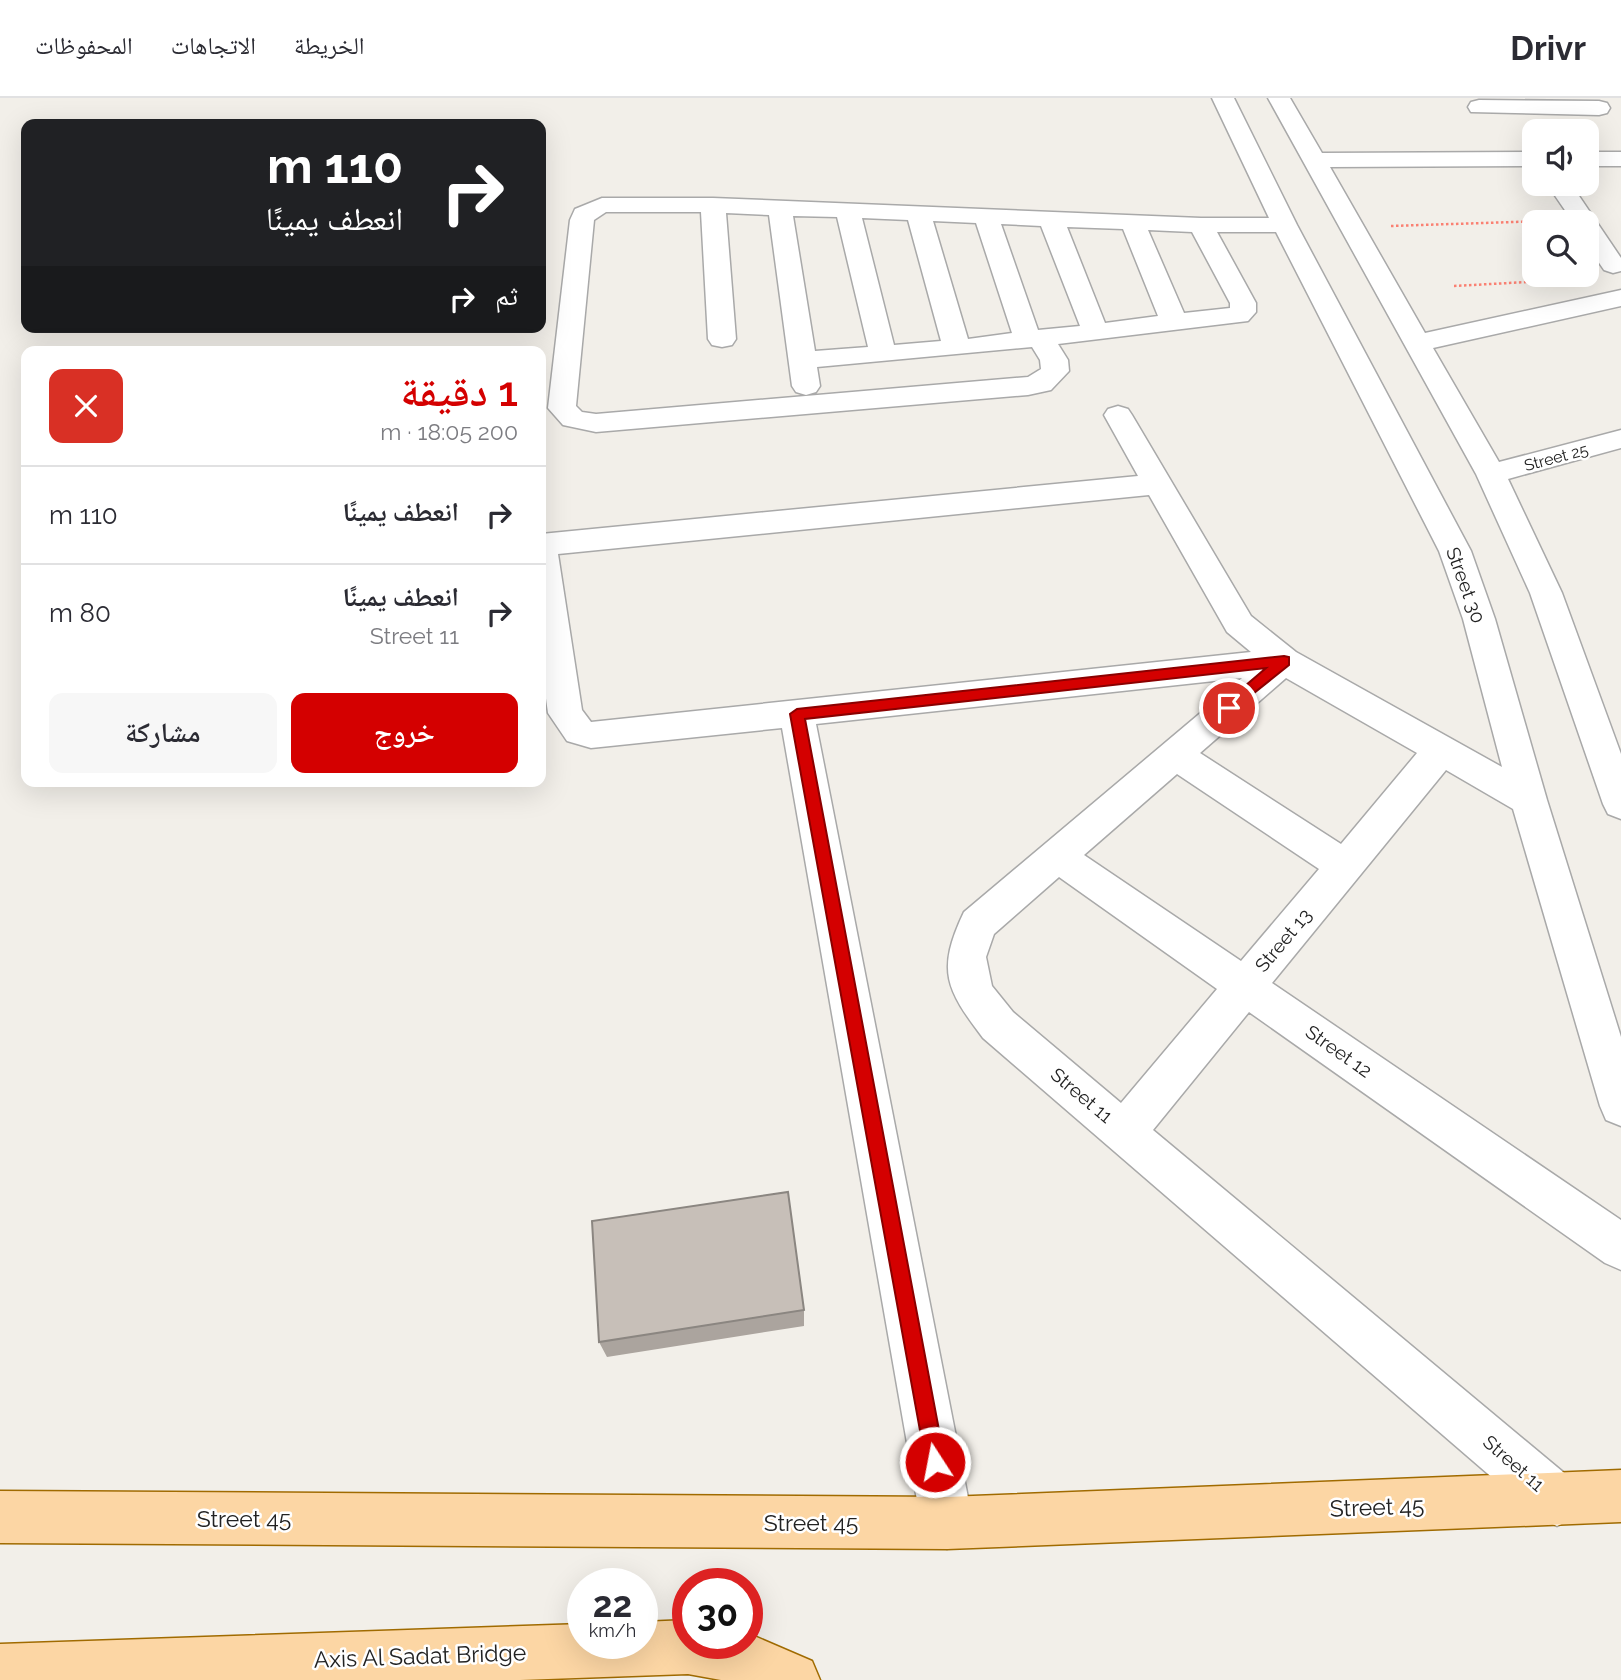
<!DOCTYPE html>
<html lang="ar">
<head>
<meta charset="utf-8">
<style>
	:root { --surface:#fff; --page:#f7f7f7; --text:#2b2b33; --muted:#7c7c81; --line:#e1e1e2; --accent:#d40000 }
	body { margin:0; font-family:Raleway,"Noto Naskh Arabic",sans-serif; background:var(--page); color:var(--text); direction:rtl; height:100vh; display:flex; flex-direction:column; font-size:26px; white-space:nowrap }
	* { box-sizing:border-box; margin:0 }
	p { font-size:23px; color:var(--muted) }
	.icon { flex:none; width:38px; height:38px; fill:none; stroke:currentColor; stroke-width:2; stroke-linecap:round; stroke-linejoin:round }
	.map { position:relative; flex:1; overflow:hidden; direction:ltr }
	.panel { position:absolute; left:21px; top:248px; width:525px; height:441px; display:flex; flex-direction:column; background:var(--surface); border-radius:14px; box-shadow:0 7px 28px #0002; direction:rtl }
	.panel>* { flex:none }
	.top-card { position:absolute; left:21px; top:21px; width:525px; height:214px; border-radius:14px; box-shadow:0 7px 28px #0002; direction:rtl; background:#202124; color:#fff; overflow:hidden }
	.tools { position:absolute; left:1522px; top:21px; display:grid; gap:14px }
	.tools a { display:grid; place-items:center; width:77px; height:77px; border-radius:14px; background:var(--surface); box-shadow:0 7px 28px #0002; font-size:35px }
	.speed { position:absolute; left:567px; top:1470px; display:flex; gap:14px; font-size:35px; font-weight:700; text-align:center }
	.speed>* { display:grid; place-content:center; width:91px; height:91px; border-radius:50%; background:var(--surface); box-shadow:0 7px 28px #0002; line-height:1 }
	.speed small { font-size:18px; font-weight:400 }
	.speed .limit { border:10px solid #d22; background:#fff; color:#111 }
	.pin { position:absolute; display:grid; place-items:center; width:60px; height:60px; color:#fff; margin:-30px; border:4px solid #fff; border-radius:50%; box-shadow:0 2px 7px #0007 }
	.me { position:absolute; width:77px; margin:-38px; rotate:349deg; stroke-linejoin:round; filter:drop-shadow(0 0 5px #0008) }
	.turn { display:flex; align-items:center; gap:24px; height:147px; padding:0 28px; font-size:32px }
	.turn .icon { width:91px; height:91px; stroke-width:2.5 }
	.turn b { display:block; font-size:49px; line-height:60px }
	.then { display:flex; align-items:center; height:66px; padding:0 28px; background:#0003; gap:14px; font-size:26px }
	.round { display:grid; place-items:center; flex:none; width:74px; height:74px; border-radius:14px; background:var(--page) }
	.overview { display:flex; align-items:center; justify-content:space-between; height:119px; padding:0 28px }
	h1 { font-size:42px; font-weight:600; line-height:52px; color:var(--accent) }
	.cta { display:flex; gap:14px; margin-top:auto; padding:14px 28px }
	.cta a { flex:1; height:80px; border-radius:14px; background:var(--accent); color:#fff; font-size:28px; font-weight:600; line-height:80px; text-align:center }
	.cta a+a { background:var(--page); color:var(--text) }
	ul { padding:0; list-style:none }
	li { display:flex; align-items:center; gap:21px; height:98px; padding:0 28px; border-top:2px solid var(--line) }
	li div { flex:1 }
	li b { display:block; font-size:26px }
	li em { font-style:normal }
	header { display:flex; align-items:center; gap:42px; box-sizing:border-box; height:98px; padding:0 35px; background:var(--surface); border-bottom:2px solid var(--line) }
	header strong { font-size:33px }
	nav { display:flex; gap:38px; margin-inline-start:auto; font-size:24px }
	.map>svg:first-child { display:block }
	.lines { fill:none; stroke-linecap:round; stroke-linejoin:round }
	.minor-casing { stroke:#a9a9a9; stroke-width:3 }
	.major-casing { stroke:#a06b00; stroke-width:3 }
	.path { stroke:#fa8072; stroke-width:2.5; stroke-dasharray:2.5 2.5; stroke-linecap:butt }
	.minor { fill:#fff; fill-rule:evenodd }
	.major { fill:#fcd6a4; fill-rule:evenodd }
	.wall { fill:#aba49e }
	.building { fill:#c7bfb8; stroke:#8b8681; stroke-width:2 }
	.route { fill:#d40000; stroke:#8a0000; stroke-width:2 }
	.labels { text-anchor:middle; stroke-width:5; stroke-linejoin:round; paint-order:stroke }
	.far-street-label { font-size:16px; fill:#222; stroke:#fff }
	.street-label { font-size:19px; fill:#222; stroke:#fff }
	.near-street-label { font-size:23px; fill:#222; stroke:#fff }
</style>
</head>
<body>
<header>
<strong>Drivr</strong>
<nav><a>الخريطة</a><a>الاتجاهات</a><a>المحفوظات</a></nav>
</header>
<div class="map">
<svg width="1621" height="1582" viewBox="0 0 1621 1582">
	<rect width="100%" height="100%" fill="#f2efe9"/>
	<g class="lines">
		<defs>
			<g id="minor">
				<path d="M1212 0H1234L1297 127 1471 453 1495 521 1547 702 1621 939V1028L1606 1022 1600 1008 1513 711 1446 672 1272 885 1621 1122V1172L1605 1165 1249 914 1153 1032 1575 1384 1583 1402 1575 1420 1557 1428 1539 1420 983 940C946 891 936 873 964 814L1242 580 816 626 973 1425 965 1443 947 1451 929 1443 921 1425 782 630 591 650 567 643 548 615 541 564V436L1138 378 1104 317 1108 311 1118 308 1128 311 1132 317 1251 518 1296 554 1502 669 1463 521 1439 453 1276 134H1217L1256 205V214L1248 223 1058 246 1068 262 1069 273 1051 292 1028 297 596 334 563 327 548 310 570 122 575 111 602 100H713L1201 120H1269ZM606 114H701L708 241 712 247 722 249 732 247 736 241 726 115 769 117 792 288 796 294 806 297 816 294 820 288 817 269 1032 249 1040 262 1041 271 1028 279 596 316 582 314 576 308 594 122ZM793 118 837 119 868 249 815 253ZM862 120 908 122 941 243 894 247ZM933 123 976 125 1012 235 968 241ZM1001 126 1041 128 1080 228 1038 232ZM1067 129 1123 131 1158 218 1105 225ZM1148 132 1192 134 1230 205V210L1184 215ZM1149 397 1227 534 1251 554 591 624 582 612 558 456ZM1286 580 1417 655 1341 746 1200 655ZM1177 676 1319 771 1241 863 1084 757ZM1059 779 1217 891 1121 1005 1013 914 992 888 986 859 994 836Z"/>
				<polygon points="1268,0 1290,0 1322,55 1535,54 1535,68 1330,69 1425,235 1621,192 1621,208 1433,250 1499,364 1621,332 1621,350 1508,381 1562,495 1621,656 1621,721 1608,716 1603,706 1530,495 1476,376"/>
				<polygon points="1479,2 1599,3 1607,5 1610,10 1607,15 1599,17 1471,14 1468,9 1471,4"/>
				<rect x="1587" y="54" width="34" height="14"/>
				<polygon points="1547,86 1571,86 1621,160 1621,173 1613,175 1604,172 1587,147 1587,124 1573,124"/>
			</g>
			<g id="major">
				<polygon points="1621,1372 1621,1424 947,1451 0,1445 0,1393 947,1399"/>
				<polygon points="688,1522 688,1545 747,1545 747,1535 812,1563 820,1582 721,1582 688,1576 520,1582 0,1582 0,1546 583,1526 583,1545 642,1545 642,1524"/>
			</g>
		</defs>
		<use href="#minor" class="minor-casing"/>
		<use href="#major" class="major-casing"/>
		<g class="path">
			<polyline points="1391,128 1544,123"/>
			<polyline points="1454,188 1527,184"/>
		</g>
		<use href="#minor" class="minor"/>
		<use href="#major" class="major"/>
	</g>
	<polygon class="wall" points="804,1212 804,1228 607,1259 599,1244"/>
	<polygon class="building" points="788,1094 804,1212 599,1244 592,1123"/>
	<polygon class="route" points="1284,558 1289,559 1289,567 1229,615 1222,610 1224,606 1266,570 805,621 945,1364 942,1371 935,1374 927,1371 790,616 797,611"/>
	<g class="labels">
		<g class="far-street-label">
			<text transform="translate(1556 359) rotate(-15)" y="6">Street 25</text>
		</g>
		<g class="street-label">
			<text transform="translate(1466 487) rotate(70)" y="7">Street 30</text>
			<text transform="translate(1283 842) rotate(-50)" y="7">Street 13</text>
			<text transform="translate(1339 953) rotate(35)" y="7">Street 12</text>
			<text transform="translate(1082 997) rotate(40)" y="7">Street 11</text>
			<text transform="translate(1514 1365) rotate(41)" y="7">Street 11</text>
		</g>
		<g class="near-street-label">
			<text transform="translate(1377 1409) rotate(-2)" y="8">Street 45</text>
			<text x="244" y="1429">Street 45</text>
			<text x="811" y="1433">Street 45</text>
			<text transform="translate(420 1558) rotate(-2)" y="8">Axis Al Sadat Bridge</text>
		</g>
	</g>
</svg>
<div class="tools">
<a><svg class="icon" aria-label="sound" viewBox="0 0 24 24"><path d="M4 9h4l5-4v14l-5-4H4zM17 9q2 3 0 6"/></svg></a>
<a><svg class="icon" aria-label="search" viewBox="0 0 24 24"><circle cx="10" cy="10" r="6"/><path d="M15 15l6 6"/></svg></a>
</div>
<div class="speed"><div>22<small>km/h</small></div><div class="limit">30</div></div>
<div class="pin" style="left:1229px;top:610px;background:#d93025"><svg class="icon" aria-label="arrive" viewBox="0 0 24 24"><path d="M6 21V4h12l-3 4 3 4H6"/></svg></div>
<svg class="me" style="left:935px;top:1364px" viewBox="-20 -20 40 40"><circle r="17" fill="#d40000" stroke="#fff" stroke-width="3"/><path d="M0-11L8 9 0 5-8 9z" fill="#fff"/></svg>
<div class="top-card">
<div class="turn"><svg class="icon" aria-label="right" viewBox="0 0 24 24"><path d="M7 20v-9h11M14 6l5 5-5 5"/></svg><div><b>110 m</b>انعطف يمينًا</div></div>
<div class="then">ثم<svg class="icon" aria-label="right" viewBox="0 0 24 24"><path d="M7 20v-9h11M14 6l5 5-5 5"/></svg></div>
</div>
<section class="panel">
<div class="overview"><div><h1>1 دقيقة</h1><p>200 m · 18:05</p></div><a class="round" style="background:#d93025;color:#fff"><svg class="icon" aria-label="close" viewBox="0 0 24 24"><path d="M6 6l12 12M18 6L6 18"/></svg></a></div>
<ul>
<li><svg class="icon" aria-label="right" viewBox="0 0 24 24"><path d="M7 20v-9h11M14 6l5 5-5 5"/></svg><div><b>انعطف يمينًا</b></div><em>110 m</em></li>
<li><svg class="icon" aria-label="right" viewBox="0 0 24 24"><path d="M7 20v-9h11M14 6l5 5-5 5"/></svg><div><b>انعطف يمينًا</b><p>Street 11</p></div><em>80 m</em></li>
</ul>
<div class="cta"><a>خروج</a><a>مشاركة</a></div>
</section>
</div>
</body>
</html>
